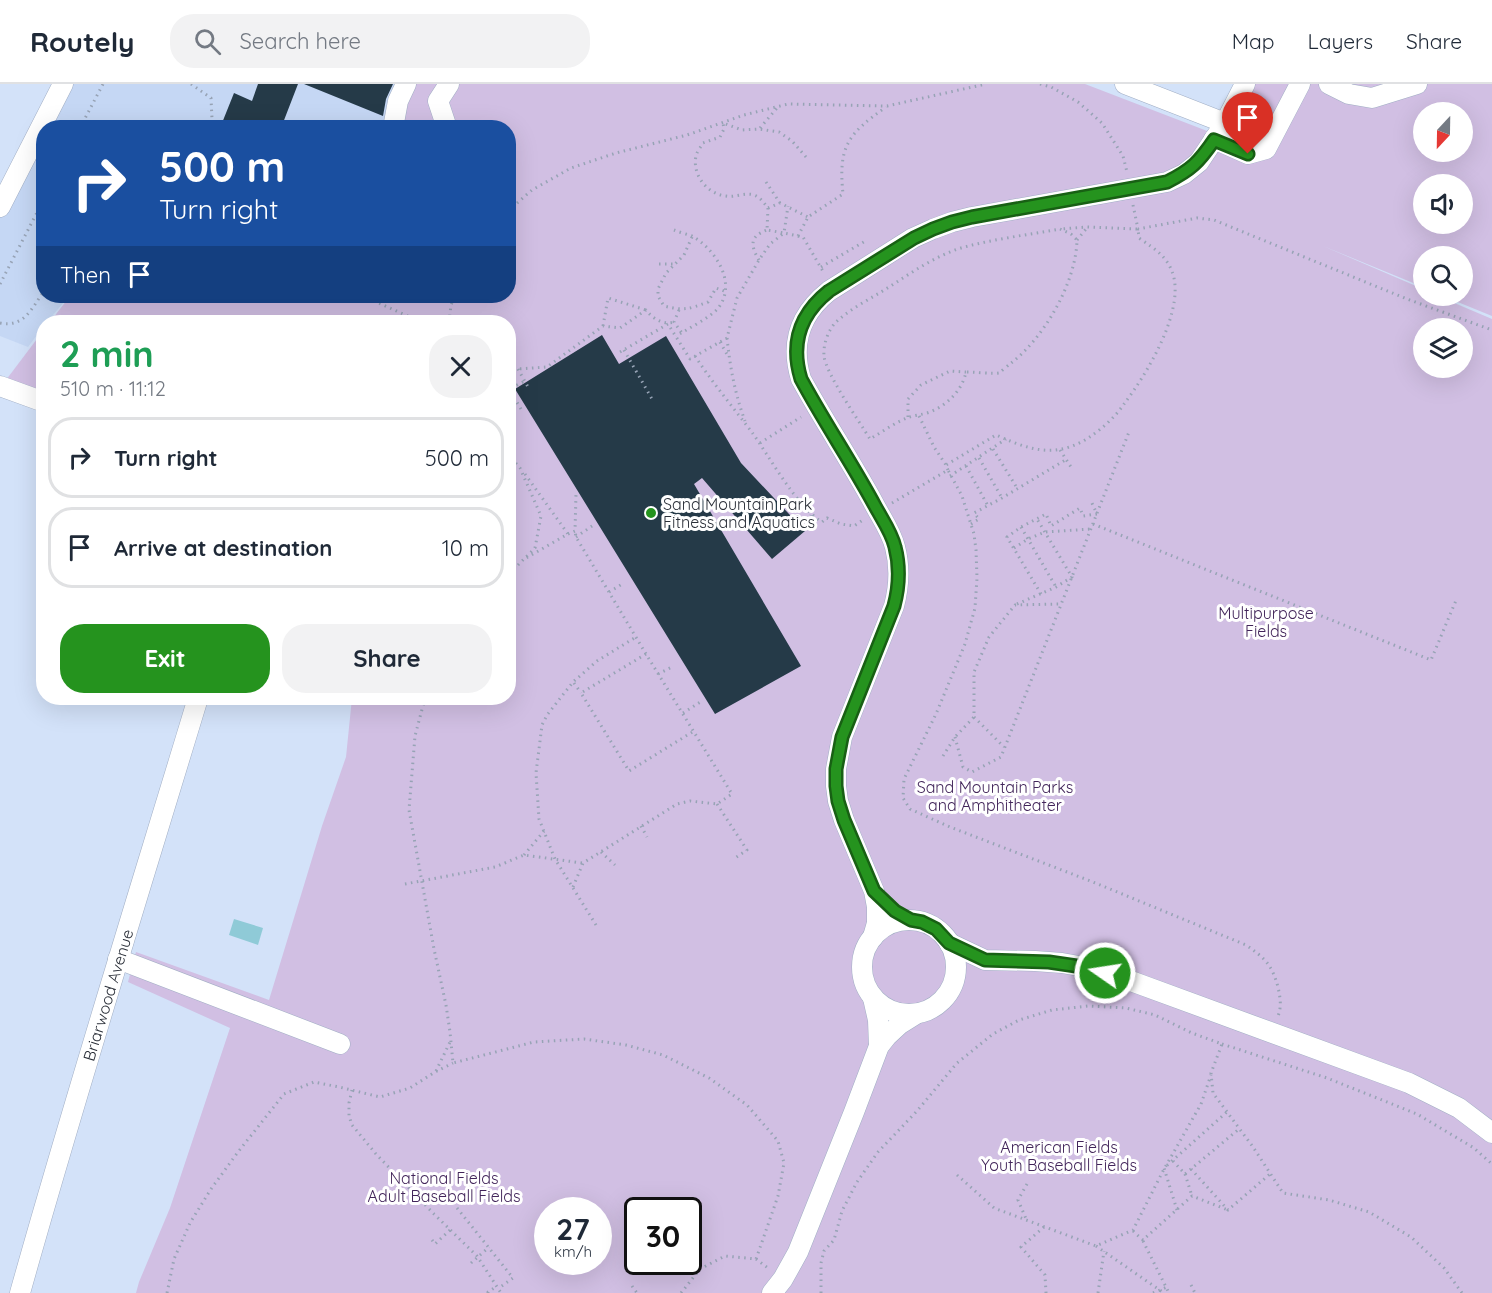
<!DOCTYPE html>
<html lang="en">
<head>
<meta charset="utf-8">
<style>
	:root { --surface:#fff; --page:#f2f2f3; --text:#1f2937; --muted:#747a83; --line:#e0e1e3; --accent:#25931e }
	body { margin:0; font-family:Quicksand,sans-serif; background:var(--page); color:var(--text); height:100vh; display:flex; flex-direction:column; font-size:22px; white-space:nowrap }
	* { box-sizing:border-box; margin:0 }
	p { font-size:20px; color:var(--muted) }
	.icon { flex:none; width:33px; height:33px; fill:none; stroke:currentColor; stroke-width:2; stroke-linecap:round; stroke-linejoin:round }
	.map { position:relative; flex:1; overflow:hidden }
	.panel { position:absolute; left:36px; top:231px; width:480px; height:390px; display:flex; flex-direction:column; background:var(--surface); border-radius:24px; box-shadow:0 6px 24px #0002 }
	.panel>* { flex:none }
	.top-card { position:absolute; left:36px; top:36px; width:480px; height:183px; border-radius:24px; box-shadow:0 6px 24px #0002; background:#1a4fa0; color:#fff; overflow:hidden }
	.needle { width:39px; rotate:202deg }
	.fabs { position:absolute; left:1413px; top:18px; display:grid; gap:12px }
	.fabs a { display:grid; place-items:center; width:60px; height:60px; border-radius:50%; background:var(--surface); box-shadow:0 6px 24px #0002; font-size:30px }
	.speed { position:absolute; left:534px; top:1113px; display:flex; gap:12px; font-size:30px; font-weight:700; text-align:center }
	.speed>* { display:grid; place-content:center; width:78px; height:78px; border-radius:50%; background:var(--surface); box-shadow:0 6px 24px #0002; line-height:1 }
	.speed small { font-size:15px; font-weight:400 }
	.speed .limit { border:3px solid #111; border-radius:9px; background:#fff; color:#111 }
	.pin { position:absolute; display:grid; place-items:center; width:51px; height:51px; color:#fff; margin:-62px -26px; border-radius:50% 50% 50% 0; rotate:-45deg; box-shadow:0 0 6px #0007 }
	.pin .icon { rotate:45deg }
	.me { position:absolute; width:66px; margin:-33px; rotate:283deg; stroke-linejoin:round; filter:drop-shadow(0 0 4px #0008) }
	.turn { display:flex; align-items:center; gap:21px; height:126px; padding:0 24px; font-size:27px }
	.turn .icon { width:78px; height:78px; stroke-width:2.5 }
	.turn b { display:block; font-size:42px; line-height:51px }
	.then { display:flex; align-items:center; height:57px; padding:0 24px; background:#0003; gap:12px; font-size:22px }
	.round { display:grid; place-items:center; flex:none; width:63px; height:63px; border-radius:24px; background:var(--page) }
	.headline { display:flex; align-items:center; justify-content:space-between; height:102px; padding:0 24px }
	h1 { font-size:36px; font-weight:800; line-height:45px; color:#1e9e55 }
	.action { display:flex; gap:12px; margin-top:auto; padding:12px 24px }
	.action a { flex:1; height:69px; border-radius:24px; background:var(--accent); color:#fff; font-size:24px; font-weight:800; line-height:69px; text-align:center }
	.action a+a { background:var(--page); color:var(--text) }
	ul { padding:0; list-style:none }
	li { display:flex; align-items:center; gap:18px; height:81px; margin:0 12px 9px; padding:0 12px; border:3px solid var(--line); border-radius:24px }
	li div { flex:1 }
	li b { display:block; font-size:22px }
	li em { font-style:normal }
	header { display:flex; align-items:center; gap:36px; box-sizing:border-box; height:84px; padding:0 30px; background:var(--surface); border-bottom:2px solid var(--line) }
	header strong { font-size:28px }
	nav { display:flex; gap:33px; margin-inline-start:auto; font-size:21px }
	.search { width:420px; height:54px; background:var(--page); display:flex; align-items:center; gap:15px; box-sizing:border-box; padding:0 21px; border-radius:24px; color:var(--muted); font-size:22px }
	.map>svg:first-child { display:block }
	.built { fill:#c5d7f4 }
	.green { fill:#d1bfe3; fill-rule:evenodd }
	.water { fill:#8fcad7 }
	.building { fill:#253a48 }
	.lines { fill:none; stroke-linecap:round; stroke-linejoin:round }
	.minor-casing { stroke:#a1aec4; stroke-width:21 }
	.path { stroke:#97a3b5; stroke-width:3; stroke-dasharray:1.5 4.5; stroke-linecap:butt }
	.minor { stroke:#fff; stroke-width:20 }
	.route-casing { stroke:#186014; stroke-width:15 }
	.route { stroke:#25931e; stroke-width:10 }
	.poi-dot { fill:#25931e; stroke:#fff; stroke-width:2 }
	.labels { text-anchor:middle; stroke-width:6; stroke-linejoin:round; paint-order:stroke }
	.poi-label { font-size:16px; fill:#2a2f38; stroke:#fff; text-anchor:start }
	.park-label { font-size:16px; fill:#42255a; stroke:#fff }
	.street-label { font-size:16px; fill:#2a2f38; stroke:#fff }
</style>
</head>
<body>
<header>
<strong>Routely</strong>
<div class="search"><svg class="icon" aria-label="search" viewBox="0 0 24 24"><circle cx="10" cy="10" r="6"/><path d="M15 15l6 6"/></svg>Search here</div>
<nav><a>Map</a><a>Layers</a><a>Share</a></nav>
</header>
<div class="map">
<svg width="1492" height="1209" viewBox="0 0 1492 1209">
	<rect width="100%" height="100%" fill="#d3e2f9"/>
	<polygon class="built" points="63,0 402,0 384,43 44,44 44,212 69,212 47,238 44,238 43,243 28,263 0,252 0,123"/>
	<g class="green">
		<path d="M402 0H1085L1241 60 1225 39 1245 0H1492V232L1443 212H1462V172H1424L1423 203 1323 162 1423 205 1424 212H1438L1492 235V1209H136L139 1198 170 1124 230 944 128 898 136 868 269 916 322 742 346 673 352 614H508V238H50L70 212H508V44L384 43ZM1424 28H1462V68H1424ZM1424 100H1462V140H1424ZM1424 244H1462V284H1424ZM548 1126H598V1178H548ZM638 1126H688V1178H638Z"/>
		<polygon points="43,247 43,309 6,296"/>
	</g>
	<polygon class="water" points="234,835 263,844 258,861 229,851"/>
	<g class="building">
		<polygon points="258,0 298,0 281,44 220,44 234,9 252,17"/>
		<polygon points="304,0 393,0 386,15 383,32"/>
		<polygon points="602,251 619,280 666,252 741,379 805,447 772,475 702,394 694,400 801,582 715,630 515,305"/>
	</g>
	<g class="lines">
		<defs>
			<g id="minor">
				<polyline points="1125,0 1225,39"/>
				<polyline points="1329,0 1349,10 1372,14 1417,0"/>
				<polyline points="393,44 398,17 406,0"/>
				<polyline points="447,44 438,17 449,0"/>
				<polyline points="1214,55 1248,70 1266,65 1300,0"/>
				<polyline points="0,123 63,0"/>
				<polyline points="0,302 44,318"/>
				<circle cx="909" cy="883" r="47"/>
				<path d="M873 853 877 839V823L874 807 844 736 838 717 836 702V685L842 653 894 522C899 503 900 482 895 463 891 447 880 432 873 418 850 376 824 337 801 295 790 259 800 230 829 207L913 154 933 145 952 138 972 133 1167 98 1184 90 1199 78 1225 39 1245 0"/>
				<polyline points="949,859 985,876 1035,877 1062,879 1090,884 1120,893 1409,999 1459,1024 1492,1049"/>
				<polyline points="118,875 340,960"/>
				<polyline points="873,914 878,936 879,962"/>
				<path d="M20 1209C76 1009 138 812 198 614"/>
				<polyline points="772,1209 783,1195 798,1168 854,1028 879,962 887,952 900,940 916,930"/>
			</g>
		</defs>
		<use href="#minor" class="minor-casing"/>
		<g class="path">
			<polyline points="191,0 211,14 212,35 209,44"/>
			<polyline points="1040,0 1051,3 1078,18 1102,39 1123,72 1127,88"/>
			<polyline points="80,44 103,0"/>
			<polyline points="760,44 777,24"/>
			<path d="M806 73 792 57 779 48 759 45 742 46 723 39 724 45 720 53 703 59C701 63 697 67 696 72 692 91 707 110 726 112 735 114 745 108 754 111 760 113 764 119 768 124L780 119 808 133"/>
			<polyline points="766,98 780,119"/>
			<polyline points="1133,121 1138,145 1197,134 1214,136 1407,215 1492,246"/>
			<polyline points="768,124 767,146 784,149 788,122"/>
			<polyline points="508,127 532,106 571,84 616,69 687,51 744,31 788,20 887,22 986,0"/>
			<path d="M1060 145 1071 150 1077 156C1076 199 1044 254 1010 280 1007 282 1002 287 999 289 994 290 973 288 966 288 962 307 947 321 930 328 922 331 914 331 907 334 894 339 882 348 870 355 859 337 826 290 824 272 823 261 828 246 836 238 849 226 866 217 881 208 907 192 932 173 961 164 993 155 1027 151 1060 145Z"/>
			<path d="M674 146C679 148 686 150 692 152 715 165 737 198 719 223 713 232 686 246 676 252"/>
			<polyline points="798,152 803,153 824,189"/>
			<path d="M692 153 684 171 666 189 658 205V212L664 222C684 227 689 225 708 218L716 204 724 207"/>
			<polyline points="1077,156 1086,145"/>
			<path d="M759 176C750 161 750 152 767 146"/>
			<polyline points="659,180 675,180"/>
			<polyline points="821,183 867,156"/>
			<polyline points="0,200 44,115"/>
			<polyline points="373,212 372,216 421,238"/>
			<polyline points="679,226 674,238 682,249"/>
			<polyline points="449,238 451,221 455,212"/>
			<path d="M0 239C24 244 32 224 44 207"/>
			<polyline points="603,242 608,214 646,226"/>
			<path d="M727 254C730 283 735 310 745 337"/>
			<polyline points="720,258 728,272"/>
			<polyline points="624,266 652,315"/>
			<path d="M620 268 668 240 690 275 727 254 737 214 759 176 770 160 784 149 798 152 808 133 843 110C838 62 848 50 886 23"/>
			<path d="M695 272C712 298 732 322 751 347 770 373 796 422 822 438L827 434 841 440 854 442 863 436"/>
			<path d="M508 284 518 285 547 283 603 242 620 244 646 226C653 235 663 241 674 238"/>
			<polyline points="518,285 528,303"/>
			<polyline points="521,325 510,307 513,303 525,297"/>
			<polyline points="919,332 934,363 946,381"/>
			<polyline points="908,333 908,315 921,301 950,287 966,288"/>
			<polyline points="760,359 801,333"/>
			<polyline points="993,365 1017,404"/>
			<polyline points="1060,366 1073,386"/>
			<polyline points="508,370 520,384 541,432 535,464 508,491"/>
			<polyline points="979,374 1002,414"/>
			<polyline points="966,382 988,422"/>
			<path d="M948 386 946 381 996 351C1017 360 1039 370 1062 365 1072 363 1083 358 1091 352 1103 344 1116 332 1124 320 1146 291 1182 232 1174 194 1169 173 1156 166 1139 154L1138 145 1087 143 1061 145"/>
			<polyline points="525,390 568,450 526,474"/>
			<polyline points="950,392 1006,355"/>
			<path d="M892 419 948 386 962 412 974 450 976 466 977 494 975 524 965 560 936 630 904 695 903 714 910 725 950 743 1093 798 1246 861C1265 874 1272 881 1278 903 1280 913 1282 922 1278 932"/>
			<polyline points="971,440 979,435 974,429 1002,414 1067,375"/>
			<polyline points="1093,440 1431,576 1457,514"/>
			<polyline points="807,443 811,431"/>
			<polyline points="1021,443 1056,503"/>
			<polyline points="568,450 575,447 576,410"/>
			<polyline points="576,453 595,440"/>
			<polyline points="1014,464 1028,455 1045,448 1091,445"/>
			<polyline points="609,508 624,499"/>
			<polyline points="1041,510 1007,453 1021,443 1046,430 1051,442 1080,424 1083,432 1097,430 1091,417"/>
			<polyline points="1017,520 1056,503 1072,493 1037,435"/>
			<polyline points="646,570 581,609 629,687 694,647"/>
			<polyline points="658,590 672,583"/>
			<polyline points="574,599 581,609"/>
			<polyline points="425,614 415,652 409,726 434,865 446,921 450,948 453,979 534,958 584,955 626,961 663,971 709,994 747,1021 778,1057 784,1079 778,1112 756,1175 725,1172 700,1185 681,1209"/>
			<polyline points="683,629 702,617"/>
			<polyline points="974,633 1004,663"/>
			<polyline points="955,653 963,683 972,688 1001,673 1129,348"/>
			<polyline points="943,672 955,653 974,633 974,588 989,553 1015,521 1060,520"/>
			<polyline points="717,720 747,766 735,774"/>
			<polyline points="641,742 647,753"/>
			<polyline points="601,768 615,781"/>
			<polyline points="524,771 544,747"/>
			<polyline points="405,800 495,783 524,771 582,779"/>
			<polyline points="573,803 583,779 677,720 690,717 717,720 732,710 646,570 576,453 575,447"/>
			<polyline points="596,841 555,775 539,735 536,689 542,641 547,631 573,598 597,577 636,553"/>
			<polyline points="1222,960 1327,994 1417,1030 1474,1064 1492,1080"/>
			<polyline points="436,987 450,958"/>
			<polyline points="352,1006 349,1019 349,1032 352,1041 376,1070 434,1130 477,1172 501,1209"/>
			<polyline points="1173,1077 1185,1090 1239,1045"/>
			<polyline points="1191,1085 1228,1126 1270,1090"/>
			<polyline points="1185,1090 1192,1112"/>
			<polyline points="957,1091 994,1124 1096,1162 1133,1146 1163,1087 1201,1020 1211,991"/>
			<polyline points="1027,1100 1018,1116 1027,1137"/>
			<polyline points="457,1124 513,1194 499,1204"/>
			<polyline points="1177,1126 1164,1084 1227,1028"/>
			<polyline points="1044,1143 1021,1163 1045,1191 1046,1209"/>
			<polyline points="1133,1147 1143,1156 1192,1112 1228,1126"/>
			<polyline points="432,1156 435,1160 450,1146"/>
			<polyline points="1143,1157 1169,1209"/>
			<polyline points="1096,1162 1164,1209"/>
			<polyline points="756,1175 768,1184"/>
			<polyline points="471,1179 489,1163"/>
			<polyline points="1191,1201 1195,1209"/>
			<polyline points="632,1202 637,1209"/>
			<polyline points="167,1209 174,1175 190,1139 211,1105 238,1068 284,1010 314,998 339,1003 380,1013 410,1004 435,988 453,979"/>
			<polyline points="488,1209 488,1208 497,1202"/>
			<polyline points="821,1209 821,1179 824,1167 834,1156 842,1127 857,1098 878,1068 917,1027 957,979 993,950 1019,936 1052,926 1088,922 1126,924 1155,931 1192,949 1222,960 1211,989 1213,1009 1253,1063 1283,1109 1329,1116 1369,1128 1411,1153 1444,1184 1462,1209"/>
			<polyline points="1098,1209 1104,1167"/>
			<polyline points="1153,1209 1167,1203"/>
		</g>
		<use href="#minor" class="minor"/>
	</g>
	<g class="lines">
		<defs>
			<path id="route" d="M1105 889 1090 884 1049 878 985 876 949 859 936 845 922 838 911 836 895 827 874 807 844 736 838 717 836 702V685L842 653 894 522C899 503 900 482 895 463 892 449 882 435 875 422 852 379 824 338 801 295 790 259 800 230 829 207L914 154 933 145 952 138 972 133 1167 98C1191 86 1199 78 1214 56L1248 70"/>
		</defs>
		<use href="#route" class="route-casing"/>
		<use href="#route" class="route"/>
	</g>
	<circle class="poi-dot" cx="651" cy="429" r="6"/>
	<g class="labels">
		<g class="poi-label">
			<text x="663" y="426">Sand Mountain Park<tspan x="663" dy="18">Fitness and Aquatics</tspan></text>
		</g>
		<g class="park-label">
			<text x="1266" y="535">Multipurpose<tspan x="1266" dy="18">Fields</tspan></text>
			<text x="995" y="709">Sand Mountain Parks<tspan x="995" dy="18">and Amphitheater</tspan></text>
			<text x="1059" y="1069">American Fields<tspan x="1059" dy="18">Youth Baseball Fields</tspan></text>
			<text x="444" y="1100">National Fields<tspan x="444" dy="18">Adult Baseball Fields</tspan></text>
		</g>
		<g class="street-label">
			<text transform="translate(108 911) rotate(-73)" y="6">Briarwood Avenue</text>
		</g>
	</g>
</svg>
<div class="fabs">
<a><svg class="needle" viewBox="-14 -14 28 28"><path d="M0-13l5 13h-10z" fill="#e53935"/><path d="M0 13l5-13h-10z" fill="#747a83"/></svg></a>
<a><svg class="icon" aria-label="sound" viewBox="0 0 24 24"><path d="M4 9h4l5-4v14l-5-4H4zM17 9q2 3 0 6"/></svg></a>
<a><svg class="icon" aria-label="search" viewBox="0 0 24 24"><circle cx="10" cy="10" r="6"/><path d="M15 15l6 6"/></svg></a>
<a><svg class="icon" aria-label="layers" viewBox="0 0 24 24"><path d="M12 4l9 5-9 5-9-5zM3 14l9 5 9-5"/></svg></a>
</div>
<div class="speed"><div>27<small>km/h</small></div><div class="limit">30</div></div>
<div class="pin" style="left:1248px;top:70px;background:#d93025"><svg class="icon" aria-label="arrive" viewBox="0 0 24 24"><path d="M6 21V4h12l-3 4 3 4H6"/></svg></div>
<svg class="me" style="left:1105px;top:889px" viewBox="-20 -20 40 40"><circle r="17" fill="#25931e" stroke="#fff" stroke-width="3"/><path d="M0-11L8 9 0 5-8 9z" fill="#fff"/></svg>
<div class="top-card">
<div class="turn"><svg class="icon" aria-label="right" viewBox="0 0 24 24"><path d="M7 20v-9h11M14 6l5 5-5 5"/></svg><div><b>500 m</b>Turn right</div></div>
<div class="then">Then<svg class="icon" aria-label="arrive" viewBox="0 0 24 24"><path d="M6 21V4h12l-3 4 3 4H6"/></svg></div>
</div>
<section class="panel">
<div class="headline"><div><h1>2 min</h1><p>510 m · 11:12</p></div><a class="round"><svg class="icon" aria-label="close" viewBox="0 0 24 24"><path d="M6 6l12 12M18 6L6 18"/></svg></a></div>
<ul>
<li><svg class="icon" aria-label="right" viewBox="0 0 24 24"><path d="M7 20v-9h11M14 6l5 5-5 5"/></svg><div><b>Turn right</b></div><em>500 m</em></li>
<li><svg class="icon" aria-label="arrive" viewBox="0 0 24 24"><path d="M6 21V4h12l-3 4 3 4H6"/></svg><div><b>Arrive at destination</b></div><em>10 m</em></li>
</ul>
<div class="action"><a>Exit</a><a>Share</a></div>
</section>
</div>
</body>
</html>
